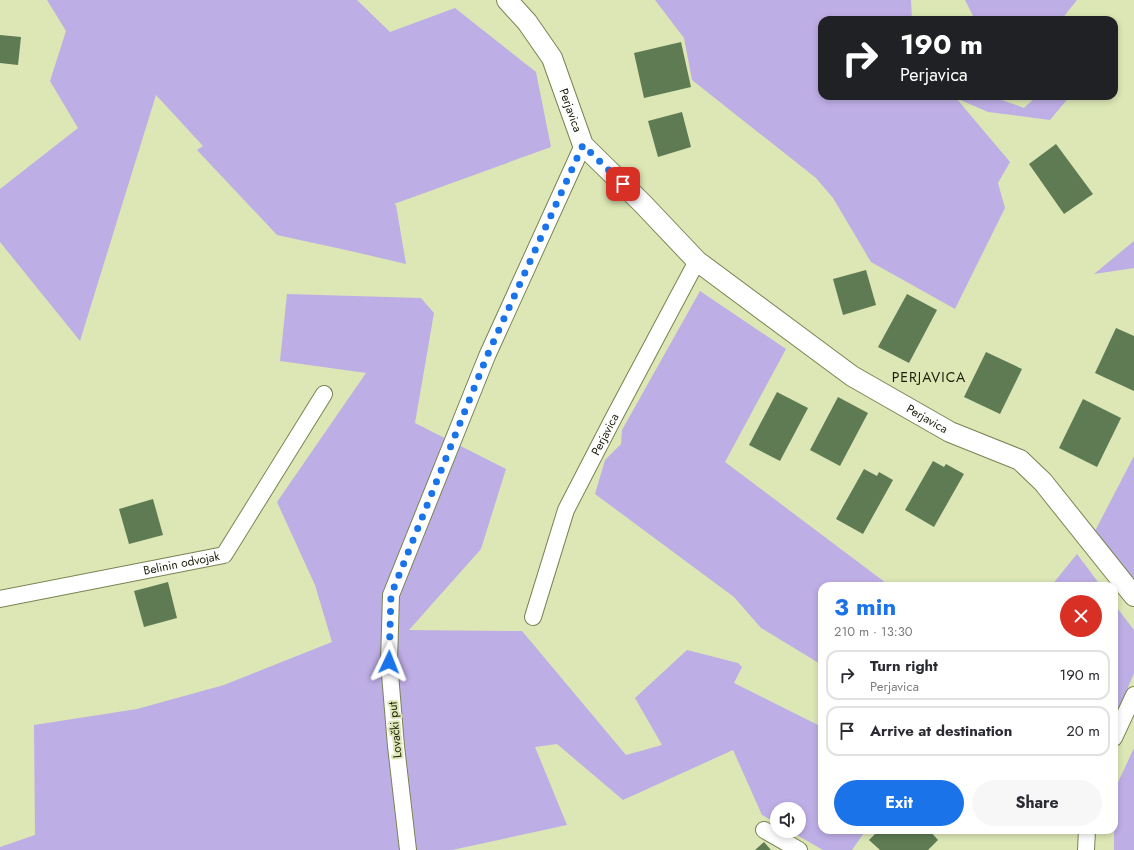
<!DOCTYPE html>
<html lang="en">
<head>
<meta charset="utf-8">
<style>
	:root { --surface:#fff; --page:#f7f7f7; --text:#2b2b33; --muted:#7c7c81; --line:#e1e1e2; --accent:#1a73e8 }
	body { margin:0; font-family:Jost,sans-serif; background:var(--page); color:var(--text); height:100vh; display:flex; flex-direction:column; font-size:15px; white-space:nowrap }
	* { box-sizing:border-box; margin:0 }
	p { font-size:13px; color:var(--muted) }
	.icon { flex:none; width:22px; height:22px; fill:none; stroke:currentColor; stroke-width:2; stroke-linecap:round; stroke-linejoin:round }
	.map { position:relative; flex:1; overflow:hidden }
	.details { position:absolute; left:818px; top:582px; width:300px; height:252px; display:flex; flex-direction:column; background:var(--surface); border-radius:12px; box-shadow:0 2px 6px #0003 }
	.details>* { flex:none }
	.guide { position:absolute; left:818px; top:16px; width:300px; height:84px; border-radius:12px; box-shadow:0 2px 6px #0003; background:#202124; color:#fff; overflow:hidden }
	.buttons { position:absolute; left:770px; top:802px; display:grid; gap:8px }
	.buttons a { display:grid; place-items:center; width:36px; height:36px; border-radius:50%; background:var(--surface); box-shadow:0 2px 6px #0003; font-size:20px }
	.pin { position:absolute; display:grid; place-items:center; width:34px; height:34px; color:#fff; margin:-17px; border-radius:8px; box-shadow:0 2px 6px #0006 }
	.me { position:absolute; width:44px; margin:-22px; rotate:2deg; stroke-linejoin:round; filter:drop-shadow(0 0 3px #0008) }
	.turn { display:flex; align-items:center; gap:14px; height:84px; padding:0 16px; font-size:18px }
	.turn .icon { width:52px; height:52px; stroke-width:2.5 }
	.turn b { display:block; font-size:28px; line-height:34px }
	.round { display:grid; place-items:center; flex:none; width:42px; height:42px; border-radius:21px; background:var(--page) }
	.headline { display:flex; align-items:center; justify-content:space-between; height:68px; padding:0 16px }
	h1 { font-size:24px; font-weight:700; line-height:30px; color:var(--accent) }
	.primary-button { display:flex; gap:8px; margin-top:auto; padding:8px 16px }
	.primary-button a { flex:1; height:46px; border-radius:24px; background:var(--accent); color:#fff; font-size:16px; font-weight:700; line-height:46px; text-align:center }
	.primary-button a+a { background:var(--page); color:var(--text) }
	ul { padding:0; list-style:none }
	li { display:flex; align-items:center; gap:12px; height:50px; margin:0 8px 6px; padding:0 8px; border:2px solid var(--line); border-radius:12px }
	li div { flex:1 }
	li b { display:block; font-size:15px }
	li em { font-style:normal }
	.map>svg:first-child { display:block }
	.green { fill:#beaee6 }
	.building { fill:#5e7b54 }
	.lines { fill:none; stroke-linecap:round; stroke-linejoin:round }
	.minor-casing { stroke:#7a8354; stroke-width:18 }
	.tertiary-casing { stroke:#7a8354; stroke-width:22 }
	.minor { stroke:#fff; stroke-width:16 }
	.tertiary { stroke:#fff; stroke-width:20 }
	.route { stroke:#1a73e8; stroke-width:7; stroke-dasharray:0 12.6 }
	.labels { text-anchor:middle; stroke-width:4; stroke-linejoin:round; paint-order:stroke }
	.street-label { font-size:12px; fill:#1a1d0a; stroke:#dce7b5 }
	.quarter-label { font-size:14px; letter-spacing:1px; fill:#1a1d0a; stroke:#dce7b5 }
</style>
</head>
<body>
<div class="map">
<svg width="1134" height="850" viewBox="0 0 1134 850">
	<rect width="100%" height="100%" fill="#dce7b5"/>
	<g class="green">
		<polygon points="47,0 357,0 390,32 455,8 536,72 551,147 394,204 396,205 406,264 355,252 277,235 197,150 203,146 156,95 80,341 0,242 0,189 78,128 50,81 66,31"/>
		<polygon points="655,0 911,0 912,20 822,20 822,96 1001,96 999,99 1024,108 1037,96 1070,96 1050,120 988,112 956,98 1010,162 998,183 1005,208 955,309 871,262 833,198 816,178 692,80 684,38"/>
		<polygon points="965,0 1077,0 1061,20 975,20"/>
		<polygon points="1134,241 1134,268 1094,274"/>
		<polygon points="700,291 786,349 725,462 890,586 822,586 822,665 761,628 734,597 595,494 605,460 621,444 622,430"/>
		<polygon points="287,294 421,298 434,313 415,423 506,469 481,549 409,630 522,631 626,755 662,745 635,698 687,650 738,663 742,667 734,683 822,727 822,830 866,830 852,850 823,850 790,831 799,831 799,809 777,809 777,823 762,815 733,750 623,800 557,744 535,747 567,825 452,850 0,850 0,847 35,835 34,725 137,709 224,685 332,642 315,585 277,502 366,373 280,361"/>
		<polygon points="1134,456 1134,581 1094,533"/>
		<polygon points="1077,554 1101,586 1051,586"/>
		<polygon points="1114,604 1134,630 1134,673 1117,714 1114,717"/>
		<polygon points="1134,748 1134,850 1114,850 1114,791"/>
	</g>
	<g class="building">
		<polygon points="0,35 21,37 18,65 0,63"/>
		<polygon points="681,42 691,87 644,98 634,53"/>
		<polygon points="682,112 691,147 658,157 648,121"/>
		<polygon points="1056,144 1093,194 1064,214 1029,164"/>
		<polygon points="866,270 876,305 843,315 833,279"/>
		<polygon points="907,294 937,310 909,363 878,347"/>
		<polygon points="1116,328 1134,336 1134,391 1095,373"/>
		<polygon points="986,352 1022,369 1000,414 964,397"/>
		<polygon points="777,392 808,408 780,461 749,445"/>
		<polygon points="838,397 868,413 840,466 810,450"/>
		<polygon points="1083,399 1121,418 1097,467 1059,448"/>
		<polygon points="933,461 944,467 946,464 964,474 934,527 905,510"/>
		<polygon points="864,469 877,476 879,472 893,480 863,534 836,519"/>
		<polygon points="153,499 163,535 129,544 119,509"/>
		<polygon points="168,582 177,618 144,627 134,591"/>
		<polygon points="879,830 929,830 938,840 928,850 880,850 869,840"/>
		<polygon points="764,842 771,850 755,850"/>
	</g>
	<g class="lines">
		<defs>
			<g id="minor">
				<path id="s1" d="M0 599 224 555 324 394"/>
				<path id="s2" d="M533 617 566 510 614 417 697 261"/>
				<polyline points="1114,738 1134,695"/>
				<polyline points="764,830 799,850"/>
				<polyline points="408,850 396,746 389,662 391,595 487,356 583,145"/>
				<polyline points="1086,850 1087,830"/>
			</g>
			<g id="tertiary">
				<path id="s3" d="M507 0 527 22 552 58 583 145 643 204 697 261 852 376 950 432 1020 460 1043 482 1134 596"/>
			</g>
		</defs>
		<use href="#minor" class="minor-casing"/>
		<use href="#tertiary" class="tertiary-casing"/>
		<use href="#minor" class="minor"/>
		<use href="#tertiary" class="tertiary"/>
	</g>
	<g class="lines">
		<polyline class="route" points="389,662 391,595 487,356 583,145 623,184"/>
	</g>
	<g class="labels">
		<g class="street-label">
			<text dy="4" stroke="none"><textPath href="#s3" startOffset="129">Perjavica</textPath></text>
			<text dy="4" stroke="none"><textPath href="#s3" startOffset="608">Perjavica</textPath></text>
			<text dy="4" stroke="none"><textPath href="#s2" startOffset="197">Perjavica</textPath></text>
			<text dy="4" stroke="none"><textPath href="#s1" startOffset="185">Belinin odvojak</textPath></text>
			<text transform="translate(395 730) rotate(-95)" y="4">Lovački put</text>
		</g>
		<g class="quarter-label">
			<text x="929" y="382">PERJAVICA</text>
		</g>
	</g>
</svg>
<div class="buttons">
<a><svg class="icon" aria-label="sound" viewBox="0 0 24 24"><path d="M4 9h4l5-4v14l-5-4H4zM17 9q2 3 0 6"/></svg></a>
</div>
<div class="pin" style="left:623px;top:184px;background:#d93025"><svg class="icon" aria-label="arrive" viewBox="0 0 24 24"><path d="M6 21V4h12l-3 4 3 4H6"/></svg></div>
<svg class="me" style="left:389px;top:662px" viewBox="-20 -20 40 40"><path d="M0-17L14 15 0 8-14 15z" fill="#1a73e8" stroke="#fff" stroke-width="4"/></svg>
<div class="guide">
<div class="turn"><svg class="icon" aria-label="right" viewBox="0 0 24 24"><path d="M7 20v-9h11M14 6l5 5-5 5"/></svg><div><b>190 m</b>Perjavica</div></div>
</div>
<section class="details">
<div class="headline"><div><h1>3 min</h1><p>210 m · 13:30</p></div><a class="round" style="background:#d93025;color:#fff"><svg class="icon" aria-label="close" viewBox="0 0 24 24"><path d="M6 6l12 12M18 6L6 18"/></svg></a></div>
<ul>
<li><svg class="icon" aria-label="right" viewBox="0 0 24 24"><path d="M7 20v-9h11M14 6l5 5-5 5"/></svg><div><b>Turn right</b><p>Perjavica</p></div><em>190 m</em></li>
<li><svg class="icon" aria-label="arrive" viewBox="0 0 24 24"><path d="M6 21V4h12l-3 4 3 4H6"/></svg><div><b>Arrive at destination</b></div><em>20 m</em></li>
</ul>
<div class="primary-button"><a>Exit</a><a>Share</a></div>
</section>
</div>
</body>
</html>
